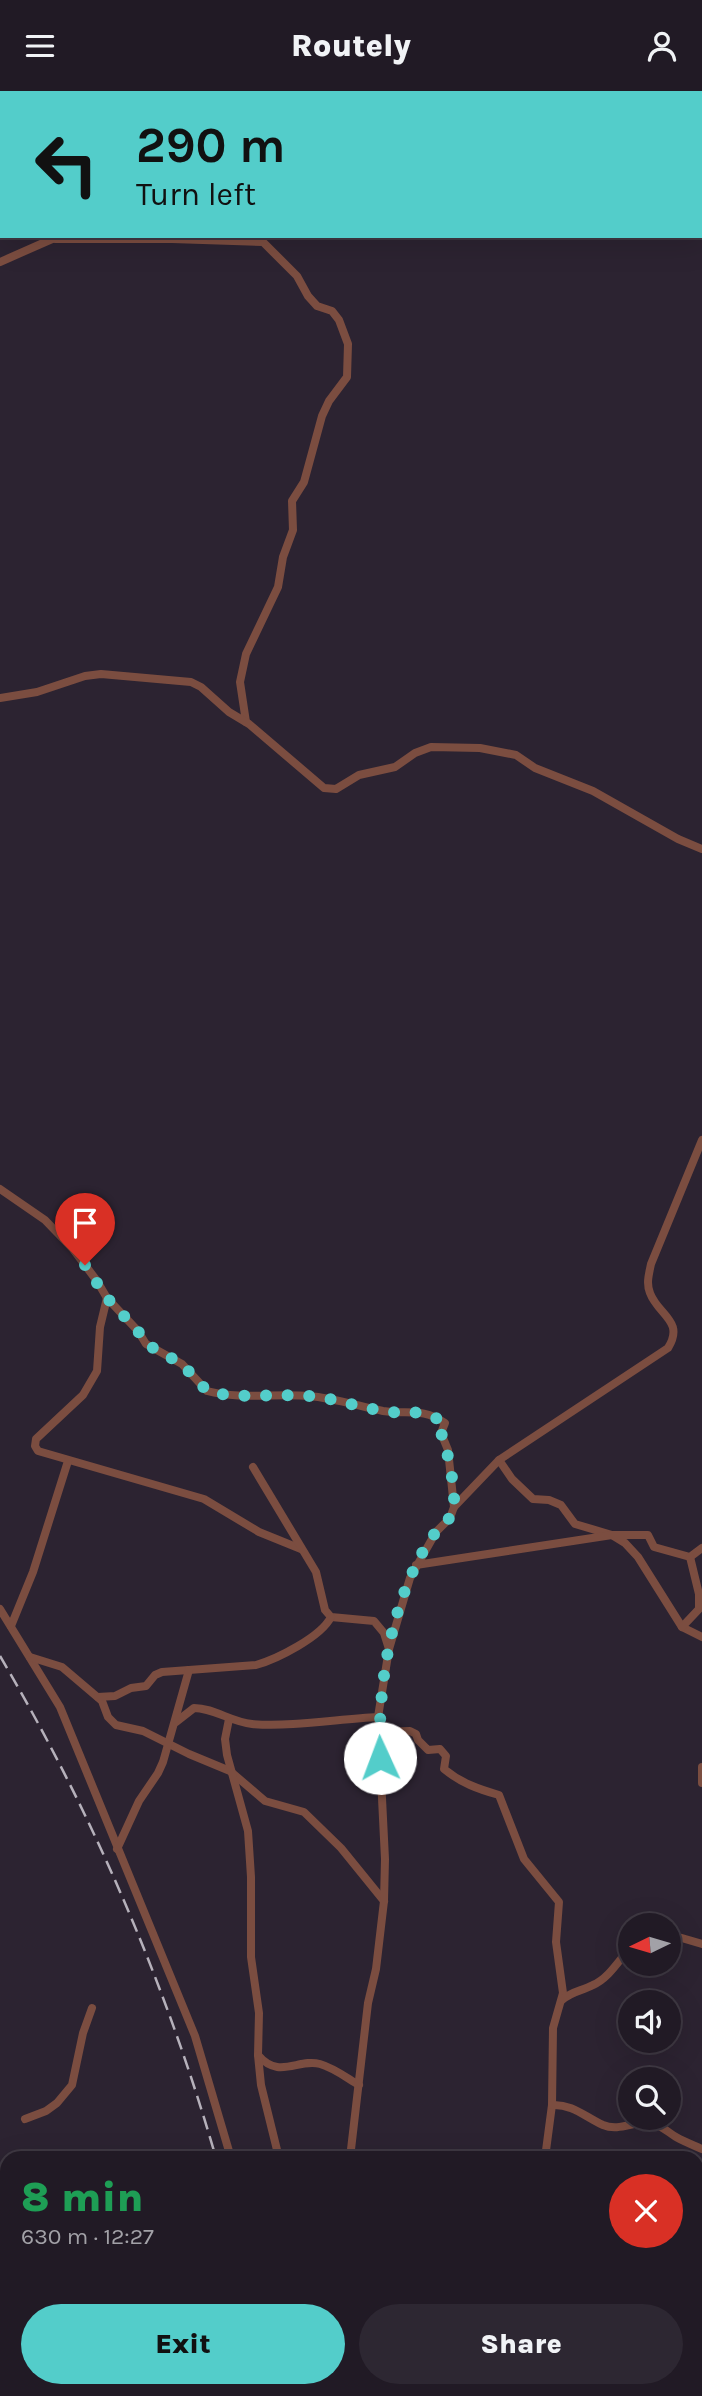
<!DOCTYPE html>
<html lang="en">
<head>
<meta charset="utf-8">
<style>
	:root { --surface:#211a25; --page:#2d2732; --text:#f1f3f6; --muted:#a2a1a7; --line:#3e3842; --accent:#53cdca }
	body { margin:0; font-family:Karla,sans-serif; background:var(--page); color:var(--text); height:100vh; display:flex; flex-direction:column; font-size:26px; white-space:nowrap }
	* { box-sizing:border-box; margin:0 }
	p { font-size:23px; color:var(--muted) }
	.icon { flex:none; width:38px; height:38px; fill:none; stroke:currentColor; stroke-width:2; stroke-linecap:round; stroke-linejoin:round }
	.map { position:relative; flex:1; overflow:hidden }
	.details { position:absolute; left:0px; top:2060px; width:704px; height:247px; display:flex; flex-direction:column; background:var(--surface); border-radius:21px 21px 0 0; box-shadow:0 7px 28px #0002,0 0 0 2px var(--line) }
	.details>* { flex:none }
	.banner { position:absolute; left:0px; top:0px; width:704px; height:147px; box-shadow:0 7px 28px #0002,0 0 0 2px var(--line); background:#53cdca; color:#111; overflow:hidden }
	.needle { width:46px; rotate:265deg }
	.controls { position:absolute; left:618px; top:1822px; display:grid; gap:14px }
	.controls a { display:grid; place-items:center; width:63px; height:63px; border-radius:50%; background:var(--surface); box-shadow:0 7px 28px #0002,0 0 0 2px var(--line); font-size:35px }
	.pin { position:absolute; display:grid; place-items:center; width:60px; height:60px; color:#fff; margin:-72px -30px; border-radius:50% 50% 50% 0; rotate:-45deg; box-shadow:0 0 7px #0007 }
	.pin .icon { rotate:45deg }
	.me { position:absolute; width:77px; margin:-38px; rotate:358deg; stroke-linejoin:round; filter:drop-shadow(0 0 5px #0008) }
	.turn { display:flex; align-items:center; gap:24px; height:147px; padding:0 21px; font-size:32px }
	.turn .icon { width:91px; height:91px; stroke-width:2.5 }
	.turn b { display:block; font-size:49px; line-height:60px }
	.round { display:grid; place-items:center; flex:none; width:74px; height:74px; border-radius:37px; background:var(--page) }
	.headline { display:flex; align-items:center; justify-content:space-between; height:119px; padding:0 21px }
	h1 { font-size:42px; font-weight:800; line-height:52px; color:#1e9e55 }
	.button { display:flex; gap:14px; margin-top:auto; padding:14px 21px }
	.button a { flex:1; height:80px; border-radius:42px; background:var(--accent); color:#111; font-size:28px; font-weight:800; line-height:80px; text-align:center }
	.button a+a { background:var(--page); color:var(--text) }
	header { display:flex; justify-content:space-between; align-items:center; height:91px; padding:0 21px; background:var(--surface); font-size:32px; font-weight:800 }
	.map>svg:first-child { display:block }
	.lines { fill:none; stroke-linecap:round; stroke-linejoin:round }
	.minor { stroke:#7b4d40; stroke-width:8 }
	.trunk { stroke:#de765a; stroke-width:12 }
	.rail { stroke:#b6b1bb; stroke-width:2.5; stroke-dasharray:14 7; stroke-linecap:butt }
	.route { stroke:#53cdca; stroke-width:12; stroke-dasharray:0 21.6 }
</style>
</head>
<body>
<header><svg class="icon" aria-label="menu" viewBox="0 0 24 24"><path d="M4 6h16M4 12h16M4 18h16"/></svg>Routely<svg class="icon" aria-label="person" viewBox="0 0 24 24"><circle cx="12" cy="8" r="4"/><path d="M4 21q1-7 8-7t8 7"/></svg></header>
<div class="map">
<svg width="702" height="2305" viewBox="0 0 702 2305">
	<rect width="100%" height="100%" fill="#2c2331"/>
	<g class="lines">
		<g class="minor">
			<polyline points="23,0 24,2"/>
			<polyline points="57,2 58,0"/>
			<polyline points="463,2 464,0"/>
			<polyline points="0,71 2,74"/>
			<polyline points="53,145 55,148 172,148 263,151 297,185 308,205 317,215 332,220 339,229 348,253 347,286 329,310 322,325 304,391 292,410 293,439 283,466 278,496 246,563 240,591 246,631"/>
			<polyline points="0,171 59,145"/>
			<polyline points="0,607 37,601 85,585 101,583 191,591 201,596 229,621 249,633 324,697 336,698 359,684 395,676 415,662 431,656 480,657 516,664 535,677 593,700 678,748 702,758"/>
			<path d="M0 1098 45 1129 73 1158 97 1190 107 1207 138 1240 146 1253 182 1273 207 1300C241 1309 275 1302 309 1305 334 1307 358 1315 383 1320 407 1324 422 1316 445 1332L441 1342 448 1359 454 1416"/>
			<polyline points="107,1207 100,1236 97,1280 83,1304 36,1348 35,1355 38,1360 204,1408 259,1441 301,1458"/>
			<polyline points="499,1369 512,1388 533,1408 549,1409 561,1414 575,1433 612,1444 625,1452 638,1466 682,1536 702,1546"/>
			<polyline points="253,1376 316,1481 325,1519 331,1526 374,1530 384,1542 389,1558"/>
			<polyline points="416,1474 612,1444 648,1444 654,1456 690,1466 702,1457"/>
			<polyline points="0,1518 60,1616 195,1945 231,2067"/>
			<polyline points="11,1535 33,1481 68,1370"/>
			<polyline points="682,1536 699,1518 699,1503 690,1466"/>
			<polyline points="30,1566 62,1576 102,1610 108,1626 116,1634 143,1640 189,1663 230,1680 265,1710 304,1721 341,1757 384,1810"/>
			<path d="M98 1606 115 1605 131 1597 146 1595 155 1584 162 1581 256 1574C277 1568 321 1546 331 1526"/>
			<path d="M229 1628 225 1648 227 1664 248 1740 251 1786V1866L259 1922 258 1964C279 1989 298 1967 320 1973 334 1977 347 1987 359 1994"/>
			<path d="M176 1631 194 1617C214 1617 231 1631 252 1633 292 1636 338 1628 378 1626"/>
			<path d="M379 1641 410 1640 416 1643 418 1649 428 1659 440 1658 446 1665 444 1678C461 1692 478 1698 499 1704L524 1768 559 1811 556 1851 563 1902 553 1937 552 2014 545 2067"/>
			<polyline points="702,1676 702,1692"/>
			<polyline points="117,1758 139,1710 158,1682 163,1671 189,1579"/>
			<polyline points="668,1843 702,1853"/>
			<path d="M562 1909C572 1900 582 1900 593 1894 609 1887 619 1869 630 1857"/>
			<polyline points="258,1964 261,1994 279,2067"/>
			<path d="M552 2014C573 2013 585 2026 603 2034 620 2041 635 2029 652 2032 661 2034 669 2042 676 2046 685 2051 693 2054 702 2058"/>
			<polyline points="25,2028 46,2020 57,2012 72,1994 83,1942 92,1917"/>
			<path d="M350 2067 368 1912 376 1878 384 1810 385 1768 378 1626 389 1558 410 1487 436 1441 450 1427 454 1416 499 1369 668 1257C685 1230 658 1224 650 1202 646 1192 649 1183 651 1173L702 1049"/>
			<polyline points="696,2178 702,2172"/>
			<polyline points="696,2297 702,2299"/>
			<polyline points="288,2300 290,2305"/>
			<polyline points="623,2300 624,2305"/>
			<polyline points="630,2300 635,2305"/>
			<polyline points="203,2305 206,2300"/>
			<polyline points="408,2305 421,2300"/>
		</g>
		<g class="trunk">
			<polyline points="0,2089 7,2093"/>
			<polyline points="696,2218 702,2219"/>
		</g>
		<path class="rail" d="M0 1565C92 1721 166 1893 216 2067"/>
	</g>
	<g class="lines">
		<path class="route" d="M85 1174 107 1207 138 1240 146 1253 182 1273 207 1300C241 1309 275 1302 309 1305 334 1307 358 1316 383 1320 407 1324 422 1316 444 1332L441 1342C448 1360 455 1395 454 1415 453 1428 443 1432 436 1441 427 1452 420 1465 414 1478 387 1536 378 1604 380 1667"/>
	</g>
</svg>
<div class="controls">
<a><svg class="needle" viewBox="-14 -14 28 28"><path d="M0-13l5 13h-10z" fill="#e53935"/><path d="M0 13l5-13h-10z" fill="#a2a1a7"/></svg></a>
<a><svg class="icon" aria-label="sound" viewBox="0 0 24 24"><path d="M4 9h4l5-4v14l-5-4H4zM17 9q2 3 0 6"/></svg></a>
<a><svg class="icon" aria-label="search" viewBox="0 0 24 24"><circle cx="10" cy="10" r="6"/><path d="M15 15l6 6"/></svg></a>
</div>
<div class="pin" style="left:85px;top:1174px;background:#d93025"><svg class="icon" aria-label="arrive" viewBox="0 0 24 24"><path d="M6 21V4h12l-3 4 3 4H6"/></svg></div>
<svg class="me" style="left:380px;top:1667px" viewBox="-20 -20 40 40"><circle r="19" fill="#fff"/><path d="M0-13L10 11 0 6-10 11z" fill="#53cdca"/></svg>
<div class="banner">
<div class="turn"><svg class="icon" aria-label="left" viewBox="0 0 24 24"><path d="M17 20v-9H6M10 6l-5 5 5 5"/></svg><div><b>290 m</b>Turn left</div></div>
</div>
<section class="details">
<div class="headline"><div><h1>8 min</h1><p>630 m · 12:27</p></div><a class="round" style="background:#d93025;color:#fff"><svg class="icon" aria-label="close" viewBox="0 0 24 24"><path d="M6 6l12 12M18 6L6 18"/></svg></a></div>
<div class="button"><a>Exit</a><a>Share</a></div>
</section>
</div>
</body>
</html>
